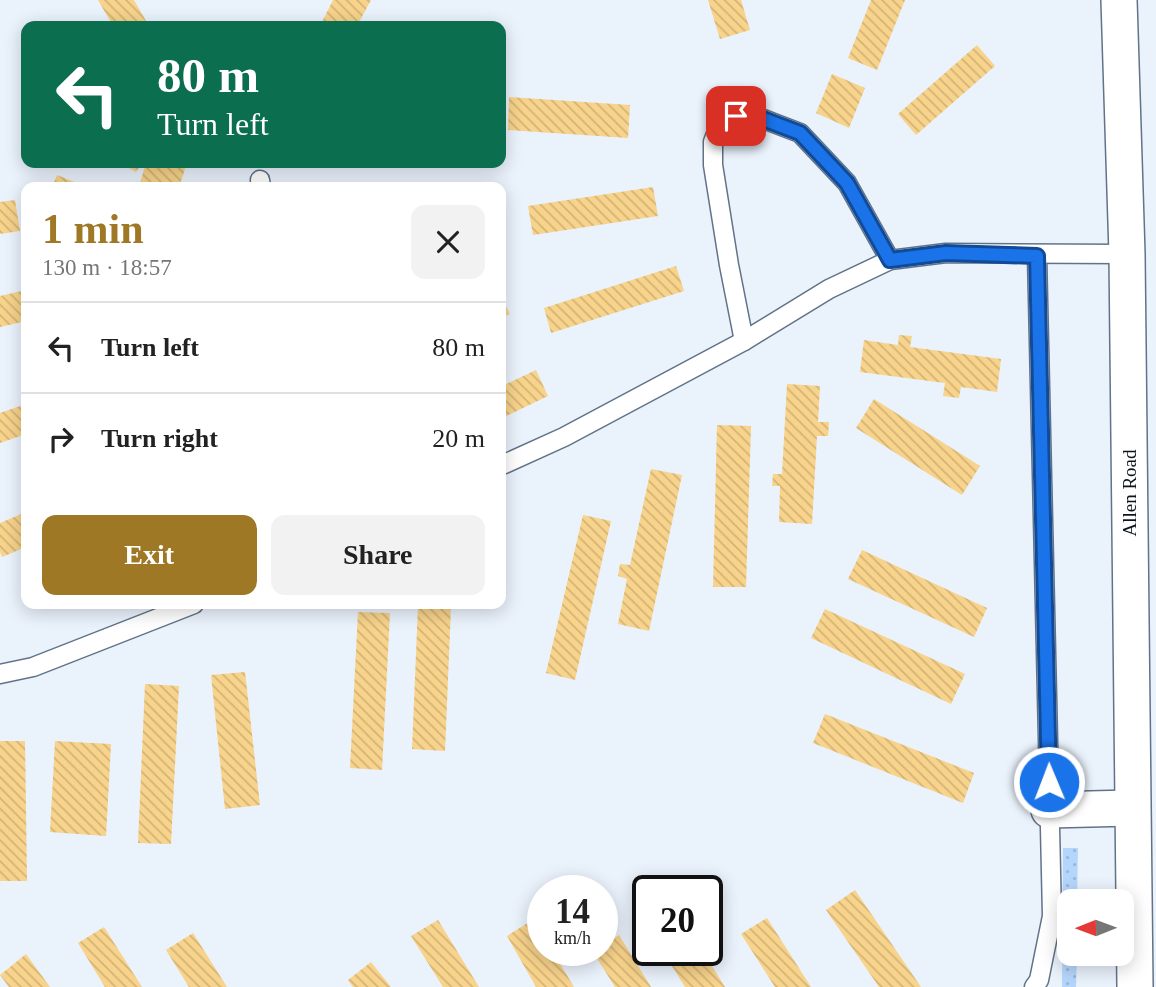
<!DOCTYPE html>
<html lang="en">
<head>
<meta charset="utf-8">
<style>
	:root { --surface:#fff; --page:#f2f2f2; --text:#222; --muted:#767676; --line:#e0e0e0; --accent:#9f7825 }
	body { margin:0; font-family:"Times New Roman",serif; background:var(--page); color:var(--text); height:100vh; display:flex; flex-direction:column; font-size:26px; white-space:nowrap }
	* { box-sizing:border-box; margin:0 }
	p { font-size:23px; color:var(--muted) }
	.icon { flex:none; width:38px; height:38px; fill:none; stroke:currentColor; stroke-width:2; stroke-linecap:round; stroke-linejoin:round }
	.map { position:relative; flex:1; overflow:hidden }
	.side { position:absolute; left:21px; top:182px; width:485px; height:427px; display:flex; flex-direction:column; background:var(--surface); border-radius:14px; box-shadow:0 4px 18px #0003 }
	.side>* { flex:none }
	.hud { position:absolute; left:21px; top:21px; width:485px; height:147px; border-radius:14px; box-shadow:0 4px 18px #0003; background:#0b6e4f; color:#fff; overflow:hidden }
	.needle { width:46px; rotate:269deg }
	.fabs { position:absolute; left:1057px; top:889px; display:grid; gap:14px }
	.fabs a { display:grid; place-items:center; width:77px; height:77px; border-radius:14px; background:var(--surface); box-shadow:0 4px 18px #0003; font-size:35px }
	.speed { position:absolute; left:527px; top:875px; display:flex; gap:14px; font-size:35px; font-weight:700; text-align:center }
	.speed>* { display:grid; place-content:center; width:91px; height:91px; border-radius:50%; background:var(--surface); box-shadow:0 4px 18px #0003; line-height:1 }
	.speed small { font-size:18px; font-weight:400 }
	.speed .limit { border:4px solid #111; border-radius:10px; background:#fff; color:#111 }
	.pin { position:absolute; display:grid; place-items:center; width:60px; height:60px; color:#fff; margin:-30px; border-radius:14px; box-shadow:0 4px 10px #0006 }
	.me { position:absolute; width:77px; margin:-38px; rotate:359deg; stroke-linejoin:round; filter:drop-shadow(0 0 5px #0008) }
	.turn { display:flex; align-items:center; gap:24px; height:147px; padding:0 21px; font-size:32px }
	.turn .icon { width:91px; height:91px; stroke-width:2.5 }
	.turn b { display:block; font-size:49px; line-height:60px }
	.round { display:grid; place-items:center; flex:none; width:74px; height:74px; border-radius:14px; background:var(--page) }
	.headline { display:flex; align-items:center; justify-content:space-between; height:119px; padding:0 21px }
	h1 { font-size:42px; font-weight:800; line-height:52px; color:var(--accent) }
	.button { display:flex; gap:14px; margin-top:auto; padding:14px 21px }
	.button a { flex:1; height:80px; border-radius:14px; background:var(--accent); color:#fff; font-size:28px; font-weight:800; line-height:80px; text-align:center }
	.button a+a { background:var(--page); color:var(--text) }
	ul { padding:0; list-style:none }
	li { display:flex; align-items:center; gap:21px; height:91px; padding:0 21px; border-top:2px solid var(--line) }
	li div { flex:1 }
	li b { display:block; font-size:26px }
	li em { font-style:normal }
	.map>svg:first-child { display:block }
	.grass { fill:url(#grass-dots) }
	.building { fill:url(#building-back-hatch) }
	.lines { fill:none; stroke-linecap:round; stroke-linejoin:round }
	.lane-casing { stroke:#617388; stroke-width:21 }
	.street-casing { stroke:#617388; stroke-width:38 }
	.lane { stroke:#fff; stroke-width:18 }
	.street { stroke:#fff; stroke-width:35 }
	.route-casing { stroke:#114b97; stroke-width:18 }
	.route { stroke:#1a73e8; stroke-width:12 }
	.labels { text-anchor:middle; stroke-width:6; stroke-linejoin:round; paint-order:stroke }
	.street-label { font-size:19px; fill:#0c131a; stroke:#fefefe }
</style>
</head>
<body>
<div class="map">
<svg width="1156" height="987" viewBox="0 0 1156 987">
	<defs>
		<pattern id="grass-dots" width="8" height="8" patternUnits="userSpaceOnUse" patternTransform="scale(1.75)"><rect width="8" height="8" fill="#b5d6fc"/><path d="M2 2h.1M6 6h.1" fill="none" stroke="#9ab7d7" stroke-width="1.8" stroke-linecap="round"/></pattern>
		<pattern id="building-back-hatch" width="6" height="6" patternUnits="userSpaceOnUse" patternTransform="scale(1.75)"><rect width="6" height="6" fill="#f8d38b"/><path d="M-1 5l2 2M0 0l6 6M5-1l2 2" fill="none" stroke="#d3b477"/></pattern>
	</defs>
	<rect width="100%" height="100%" fill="#eaf2fc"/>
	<polygon class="grass" points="1063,848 1078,848 1077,901 1069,901 1069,954 1077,954 1076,987 1062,987"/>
	<g class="building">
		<polygon points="98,0 134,0 149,26 113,26"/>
		<polygon points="333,0 371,0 357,26 320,26"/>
		<polygon points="708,0 741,0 750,30 720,39"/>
		<polygon points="871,0 905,0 877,70 848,58"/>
		<polygon points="977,45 995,66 916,135 898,114"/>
		<polygon points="832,74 865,88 849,128 816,113"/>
		<polygon points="509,97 630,105 628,138 508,130"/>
		<polygon points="120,163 142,163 136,172"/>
		<polygon points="146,163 187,163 179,187 139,186"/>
		<polygon points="57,175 87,187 52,187"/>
		<polygon points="653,187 658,216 533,235 528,206"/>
		<polygon points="15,200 20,231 0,234 0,202"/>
		<polygon points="676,266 684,291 551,333 544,308"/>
		<polygon points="26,290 26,321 0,327 0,296"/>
		<polygon points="500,296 510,314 500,319"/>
		<polygon points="899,335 912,336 910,347 1001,359 997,392 961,387 959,398 943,396 945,383 860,372 864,340 898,345"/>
		<polygon points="536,370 548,396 500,419 500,387"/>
		<polygon points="787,384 820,386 818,422 829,422 828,436 817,436 812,524 779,522 780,486 772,486 773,474 782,474"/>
		<polygon points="874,399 980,466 962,495 856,428"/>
		<polygon points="26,404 26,434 0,443 0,413"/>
		<polygon points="717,425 751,426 746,587 713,587"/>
		<polygon points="651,469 682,475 649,631 618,624 627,579 618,576 620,564 630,565"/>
		<polygon points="26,512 26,547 2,557 0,552 0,523"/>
		<polygon points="583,515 611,521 575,680 546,673"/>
		<polygon points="862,550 987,608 974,637 848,579"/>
		<polygon points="418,606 451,607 445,751 412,749"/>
		<polygon points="825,609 965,674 951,704 811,638"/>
		<polygon points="358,612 390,613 382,770 350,768"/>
		<polygon points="245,672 260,805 225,809 211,675"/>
		<polygon points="145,684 179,686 171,844 138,843"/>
		<polygon points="825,714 974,773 963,803 813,743"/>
		<polygon points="0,741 25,741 27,881 0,881"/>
		<polygon points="55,741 111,744 106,836 50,832"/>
		<polygon points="855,890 921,987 879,987 826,910"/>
		<polygon points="767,918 811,987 775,987 741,934"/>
		<polygon points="534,919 542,934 542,950 552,950 574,987 536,987 507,936"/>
		<polygon points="438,920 479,987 443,987 411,936"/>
		<polygon points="104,927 142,987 105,987 78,943"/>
		<polygon points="193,933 227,987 189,987 166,950"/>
		<polygon points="619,935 651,987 615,987 593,952 602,950 602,946"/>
		<polygon points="662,950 702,950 725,987 685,987"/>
		<polygon points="26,954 50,987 9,987 0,975"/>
		<polygon points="371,962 391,987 353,987 348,980"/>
	</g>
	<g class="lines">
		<defs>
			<g id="lane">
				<polyline points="260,180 261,187"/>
				<polyline points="744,341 729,265 713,165 713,142 719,126 736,116 758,117 800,133 847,183 890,260"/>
				<polyline points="500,466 564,437 744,341 829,289 890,260 946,253 1127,254"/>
				<polyline points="0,674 33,667 194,604"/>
				<polyline points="1034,987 1039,980 1052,916 1037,255"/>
			</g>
			<g id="street">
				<polyline points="1119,0 1127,254 1135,987"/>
				<polyline points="1049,810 1131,808"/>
			</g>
		</defs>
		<use href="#lane" class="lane-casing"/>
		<use href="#street" class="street-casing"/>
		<use href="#lane" class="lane"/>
		<use href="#street" class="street"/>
	</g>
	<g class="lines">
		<defs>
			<polyline id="route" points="736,116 758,117 800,133 847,183 890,260 946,253 1037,256 1049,782"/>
		</defs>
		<use href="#route" class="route-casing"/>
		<use href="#route" class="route"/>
	</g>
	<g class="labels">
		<g class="street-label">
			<text transform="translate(1129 493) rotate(-90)" y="7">Allen Road</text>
		</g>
	</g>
</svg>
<div class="fabs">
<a><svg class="needle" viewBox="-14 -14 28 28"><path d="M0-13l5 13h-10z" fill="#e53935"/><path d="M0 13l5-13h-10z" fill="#767676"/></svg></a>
</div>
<div class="speed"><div>14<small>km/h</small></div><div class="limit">20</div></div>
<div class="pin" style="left:736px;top:116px;background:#d93025"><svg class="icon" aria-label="arrive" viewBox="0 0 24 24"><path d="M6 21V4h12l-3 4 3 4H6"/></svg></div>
<svg class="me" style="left:1049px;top:782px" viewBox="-20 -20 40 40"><circle r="17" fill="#1a73e8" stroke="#fff" stroke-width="3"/><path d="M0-11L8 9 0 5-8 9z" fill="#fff"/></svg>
<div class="hud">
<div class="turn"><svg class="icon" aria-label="left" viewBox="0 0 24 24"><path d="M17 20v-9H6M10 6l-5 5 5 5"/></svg><div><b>80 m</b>Turn left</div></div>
</div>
<section class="side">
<div class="headline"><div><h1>1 min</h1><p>130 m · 18:57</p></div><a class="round"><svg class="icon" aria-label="close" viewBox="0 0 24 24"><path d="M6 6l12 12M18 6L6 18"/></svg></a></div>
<ul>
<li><svg class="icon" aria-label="left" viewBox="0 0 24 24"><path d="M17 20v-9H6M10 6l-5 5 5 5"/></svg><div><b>Turn left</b></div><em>80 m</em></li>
<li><svg class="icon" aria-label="right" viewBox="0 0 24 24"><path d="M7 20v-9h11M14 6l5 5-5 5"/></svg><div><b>Turn right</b></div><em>20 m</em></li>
</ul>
<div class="button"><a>Exit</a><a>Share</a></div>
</section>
</div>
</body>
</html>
